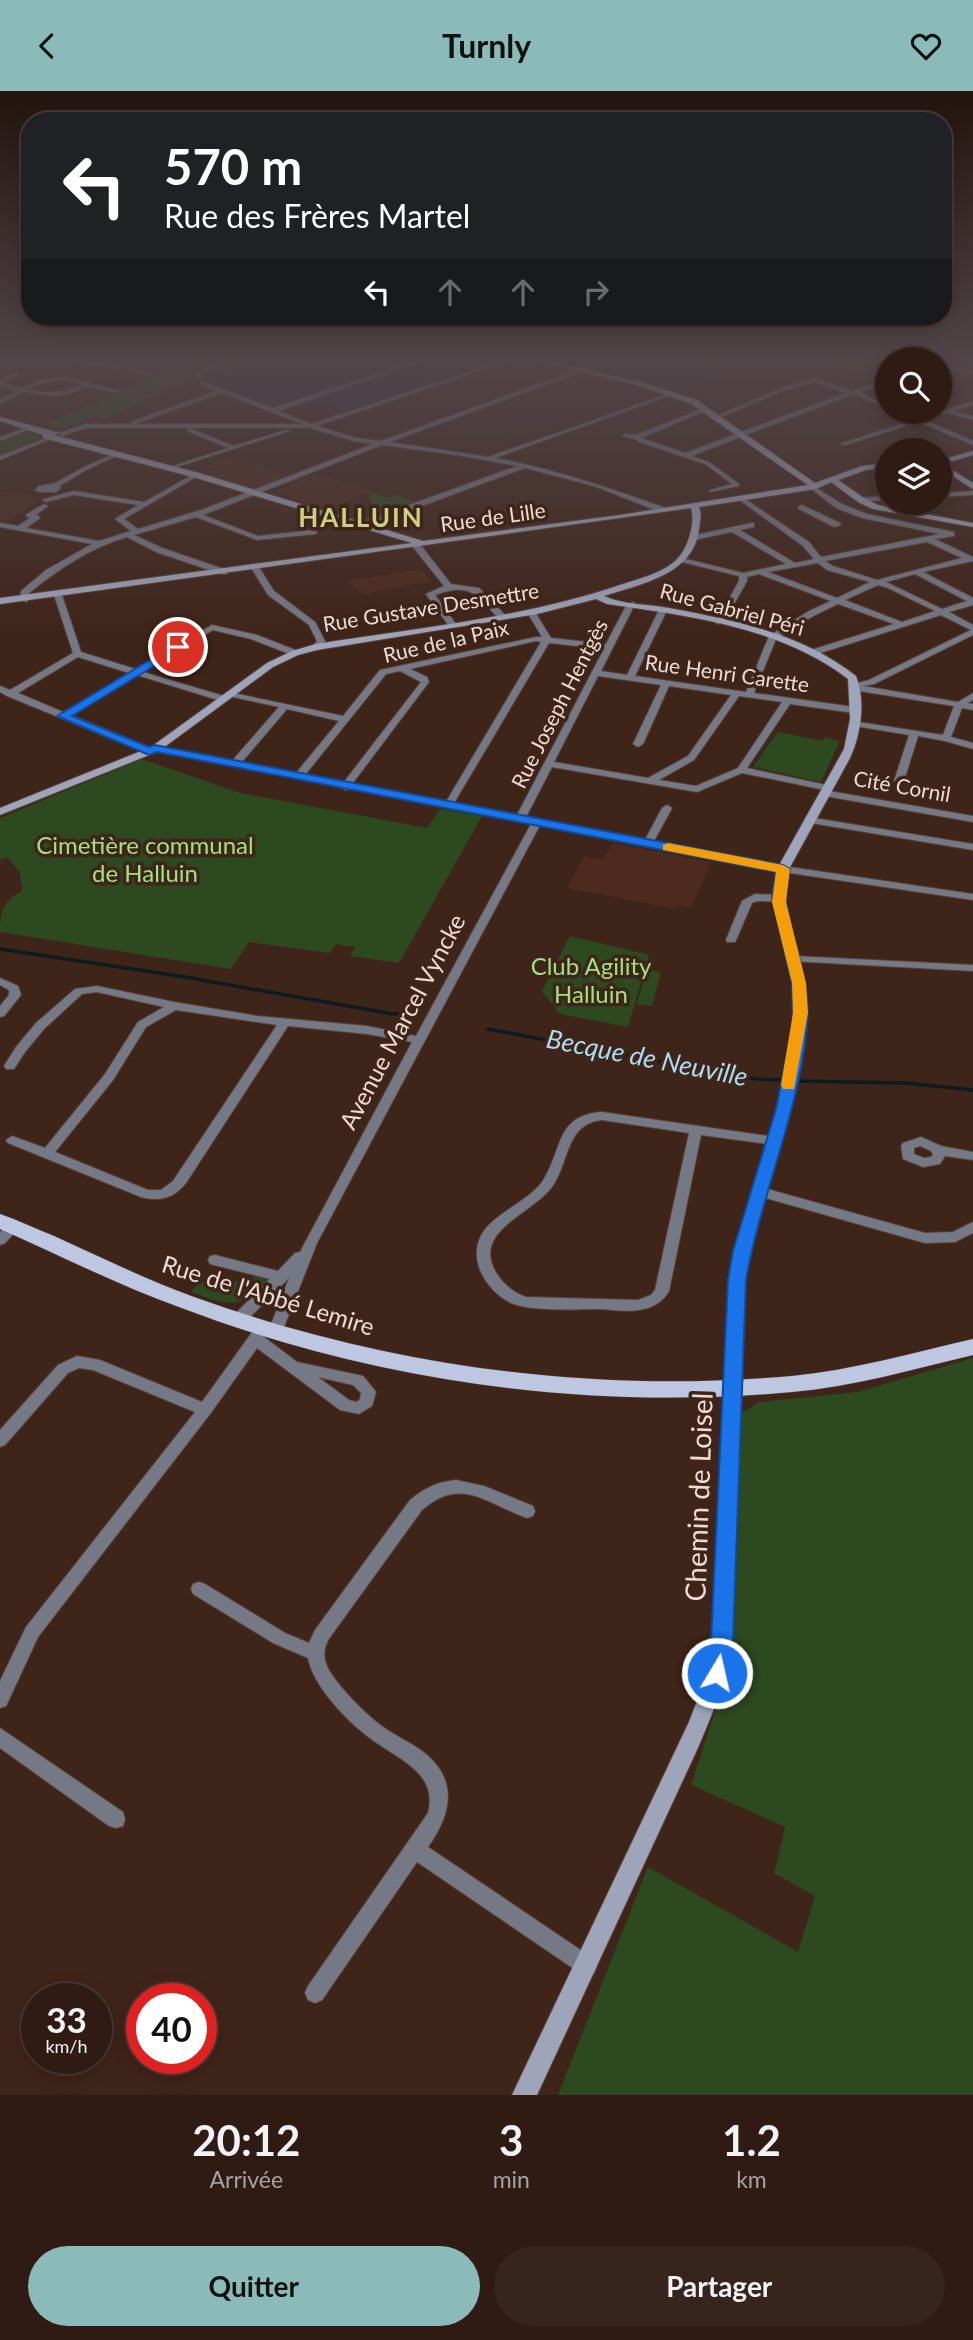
<!DOCTYPE html>
<html lang="fr">
<head>
<meta charset="utf-8">
<style>
	:root { --surface:#2f1b13; --page:#37241c; --text:#f1f3f6; --muted:#a7a1a0; --line:#4a3933; --accent:#8bbbb9 }
	body { margin:0; font-family:Lato,sans-serif; background:var(--page); color:var(--text); height:100vh; display:flex; flex-direction:column; font-size:26px; white-space:nowrap }
	* { box-sizing:border-box; margin:0 }
	p { font-size:23px; color:var(--muted) }
	.icon { flex:none; width:38px; height:38px; fill:none; stroke:currentColor; stroke-width:2; stroke-linecap:round; stroke-linejoin:round }
	.map { position:relative; height:2004px; overflow:hidden }
	.drawer { display:flex; flex-direction:column; background:var(--surface); flex:1 }
	.drawer>* { flex:none }
	.guide { position:absolute; left:21px; top:21px; width:931px; height:214px; border-radius:28px; box-shadow:0 4px 18px #0003,0 0 0 2px var(--line); background:#202124; color:#fff; overflow:hidden }
	.tools { position:absolute; left:875px; top:256px; display:grid; gap:14px }
	.tools a { display:grid; place-items:center; width:77px; height:77px; border-radius:50%; background:var(--surface); box-shadow:0 4px 18px #0003,0 0 0 2px var(--line); font-size:35px }
	.speed { position:absolute; left:21px; top:1892px; display:flex; gap:14px; font-size:35px; font-weight:700; text-align:center }
	.speed>* { display:grid; place-content:center; width:91px; height:91px; border-radius:50%; background:var(--surface); box-shadow:0 4px 18px #0003,0 0 0 2px var(--line); line-height:1 }
	.speed small { font-size:18px; font-weight:400 }
	.speed .limit { border:10px solid #d22; background:#fff; color:#111 }
	.pin { position:absolute; display:grid; place-items:center; width:60px; height:60px; color:#fff; margin:-30px; border:4px solid #fff; border-radius:50%; box-shadow:0 2px 7px #0007 }
	.me { position:absolute; width:77px; margin:-38px; rotate:9deg; stroke-linejoin:round; filter:drop-shadow(0 0 5px #0008) }
	.turn { display:flex; align-items:center; gap:24px; height:147px; padding:0 28px; font-size:32px }
	.turn .icon { width:91px; height:91px; stroke-width:2.5 }
	.turn b { display:block; font-size:49px; line-height:60px }
	.lanes { display:flex; align-items:center; height:66px; padding:0 28px; background:#0003; justify-content:center; gap:35px; direction:ltr }
	.lanes .off { opacity:.35 }
	.eta { display:flex; justify-content:space-evenly; align-items:center; height:119px; text-align:center }
	.eta b { font-size:42px; font-weight:700; line-height:49px }
	.action { display:flex; gap:14px; margin-top:auto; padding:14px 28px }
	.action a { flex:1; height:80px; border-radius:42px; background:var(--accent); color:#111; font-size:28px; font-weight:700; line-height:80px; text-align:center }
	.action a+a { background:var(--page); color:var(--text) }
	header { display:flex; justify-content:space-between; align-items:center; height:91px; padding:0 28px; background:var(--accent); color:#111; font-size:32px; font-weight:700 }
	.map>svg:first-child { display:block }
	.built { fill:#4c2a1d }
	.industrial { fill:#333141 }
	.green { fill:#2d4920 }
	.lines { fill:none; stroke-linecap:round; stroke-linejoin:round }
	.stream { stroke:#0d1c22; stroke-width:3.5 }
	.street-casing { stroke:#5b4137; stroke-width:2 }
	.secondary-casing { stroke:#5b4137; stroke-width:2 }
	.primary-casing { stroke:#5b4137; stroke-width:1 }
	.street { fill:#757986; fill-rule:evenodd }
	.secondary { fill:#9ea5ba; fill-rule:evenodd }
	.primary { fill:#bec7e2; fill-rule:evenodd }
	.route { fill:#1a73e8; stroke:#114b97; stroke-width:2 }
	.slow { fill:#f59e0b }
	.labels { text-anchor:middle; stroke-width:7; stroke-linejoin:round; paint-order:stroke }
	.far-street-label { font-size:21px; fill:#eedbd4; stroke:#3f2419 }
	.park-label { font-size:24px; fill:#9fe37f; stroke:#3f2419 }
	.street-label { font-size:24px; fill:#eedbd4; stroke:#3f2419 }
	.far-district-label { font-size:26px; font-weight:bold; letter-spacing:2px; fill:#cdd082; stroke:#3f2419 }
	.water-label { font-size:26px; font-style:italic; fill:#abdcf2; stroke:#3f2419 }
	.near-street-label { font-size:28px; fill:#eedbd4; stroke:#3f2419 }
</style>
</head>
<body>
<header><svg class="icon" aria-label="back" viewBox="0 0 24 24"><path d="M15 5l-7 7 7 7"/></svg>Turnly<svg class="icon" aria-label="heart" viewBox="0 0 24 24"><path d="M12 20l-8-8c-3-5 5-10 8-4 3-6 11-1 8 4z"/></svg></header>
<div class="map">
<svg width="973" height="2004" viewBox="0 0 973 2004">
	<rect width="100%" height="100%" fill="#3f2419"/>
	<g class="built">
		<polygon points="231,367 291,385 253,398 201,383 211,379 204,376"/>
		<polygon points="314,383 371,399 329,419 272,401"/>
		<polygon points="0,400 24,403 43,406 6,433 0,432"/>
		<polygon points="421,478 431,490 364,503 346,490"/>
		<polygon points="613,752 711,771 691,817 677,814 675,818 567,797 584,765 603,769"/>
	</g>
	<g class="industrial">
		<polygon points="318,265 384,265 415,273 439,265 450,267 463,265 492,274 348,322 308,309 273,315 199,288 229,278 274,269 294,266 302,269"/>
		<polygon points="531,265 670,265 726,286 673,300"/>
	</g>
	<g class="green">
		<polygon points="201,265 318,265 302,269 294,266 274,269 229,278 176,296 105,327 96,325 64,337 46,333"/>
		<polygon points="670,265 755,265 704,278"/>
		<polygon points="815,265 900,265 854,280"/>
		<polygon points="30,340 40,343 40,348 0,365 0,350"/>
		<polygon points="368,400 388,407 396,404 415,410 376,427"/>
		<polygon points="778,641 823,650 825,646 840,650 821,691 753,676"/>
		<path d="M142 668 240 702 427 737 440 718 482 725 399 872 350 865 355 856 336 853 330 862 249 851 231 878 0 841C0 819 3 811 22 800L20 782 8 766 0 769V727Z"/>
		<polygon points="570,845 649,864 628,936 560,923 542,900"/>
		<polygon points="647,879 661,881 652,915 637,913"/>
		<path d="M255 1185 269 1189C238 1219 229 1215 191 1201 204 1181 231 1189 250 1193Z"/>
		<polygon points="973,1267 973,2004 558,2004 648,1776 798,1861 815,1805 774,1782 785,1736 691,1694 730,1574 738,1454 740,1323 759,1311 857,1301"/>
	</g>
	<g class="lines">
		<g class="stream">
			<polyline points="0,858 179,885 393,923 416,922"/>
			<polyline points="488,938 756,988 786,989"/>
			<polyline points="794,990 906,992 973,999"/>
		</g>
		<defs>
			<g id="street">
				<polygon points="46,265 57,265 155,282 152,284"/>
				<polygon points="233,265 240,265 201,282 202,287 198,287 194,284 196,280"/>
				<polygon points="430,265 438,265 412,274 409,272"/>
				<path d="M517 265H524L317 335 356 347 381 350 585 276 587 279 390 351 488 366 674 301V303L495 367C554 378 609 397 666 417V421H660L594 395 525 377 365 436H359V432L517 375 457 364 382 354 203 424 258 445 313 439 317 441 316 443 257 449 196 426 134 444 162 457 227 479V483H221L156 461 127 446C90 457 58 478 28 503L27 511 20 509 21 500 46 479 92 453 0 436V432L18 435 30 427 26 425 27 423 44 413 48 415 36 424 40 426 39 428 26 437 99 450 131 440 115 428 138 414 74 404 46 411 42 409 44 408 74 400 144 411 194 383H198V385L124 428 138 438 201 419 373 353 353 350 310 337H86L62 345 60 344V342L85 333H129L133 330 216 300 199 293 201 290 273 317 405 273 410 274 279 320 311 333ZM222 302 302 333H137V332Z"/>
				<polygon points="962,265 969,265 945,274 973,279 973,283 940,277 940,272"/>
				<path d="M17 280 19 283 3 292 22 297 40 289 64 286 120 300 117 302 87 296 68 303 55 305 23 301 0 313V308L17 299 0 295V289ZM64 289 83 293C65 302 48 303 28 298L44 292Z"/>
				<polygon points="814,287 852,300 887,288 887,292 860,301 887,314 887,318 854,303 691,365 709,371 739,393 739,395 710,401 710,399 732,393 705,373 639,351 635,348 622,345 625,343 636,344 704,317 708,317 708,319 641,347 685,362 845,302 814,291 783,300 719,327 714,326 779,298"/>
				<polygon points="973,310 973,314 955,320 973,325 973,329 948,322 925,329 973,350 973,354 919,331 845,354 840,353 913,329 895,320 904,320 919,327"/>
				<polygon points="28,336 33,337 0,350 0,346"/>
				<polygon points="187,338 191,338 234,355 285,339 290,340 167,379 167,377 228,357 187,340"/>
				<polygon points="46,347 51,348 0,369 0,365"/>
				<polygon points="118,361 123,362 86,379 60,395 61,397 56,401 38,401 35,399 39,395 55,392 82,377"/>
				<path d="M812 394 842 413 867 423 954 441V445L935 448 973 466V470L923 481 973 507V514L949 521 973 534V544L874 593 863 595 958 611 973 602V609L967 612 973 613V619L962 617 951 646 973 652V658L945 650 918 645 904 690 902 692H896L894 690 909 644 855 635 852 634V630L943 644 954 615 859 600 850 594 869 589 971 539 941 524 817 563H811V559L894 533 838 513 815 524 776 548 754 602 854 616 858 619 854 622 790 613 747 677 831 695 833 697 829 700 973 725V731L825 705 820 702 825 699 742 682 697 701 552 676 526 726 645 749 662 717 667 714 672 717 654 750 783 775 973 803V809L783 781 540 734 317 1152 282 1241 280 1245 275 1247 270 1245 268 1241 264 1246 297 1271 363 1285 376 1301 372 1315 359 1323 340 1319 257 1257 210 1323 38 1546 6 1615 0 1617V1590L26 1536 195 1321 93 1279 79 1277 68 1282 5 1354 0 1356V1339L58 1274 77 1265 100 1269 202 1311 258 1233 263 1232 268 1233 270 1236 289 1187 243 1233 238 1234 233 1233 231 1229 233 1225 270 1188 210 1173 208 1169 210 1165 215 1164 278 1180 295 1162 300 1161 412 951 367 943 288 935 186 1092C174 1107 160 1111 141 1106L8 1052 6 1049 12 1045 45 1057 105 983 138 931 164 916 97 901 82 903 44 938 25 961 14 978H6L4 975 16 956 36 932 75 898 97 895 174 911 257 925 367 935 416 945 531 733 349 698 345 699 340 696 153 660 149 663 7 605 0 601V595L10 599 73 562 54 504 58 502 62 504 81 561 135 578 212 534 257 544 298 560V564H292L251 548 213 539 143 581 227 606V610H221L137 584 71 624 151 657 155 655 232 670 279 616 228 605V601L343 625 380 579 536 546H542L527 521 531 519 535 521 551 547 606 553 627 513 634 511 635 513 601 580 627 584 659 519 666 517 667 519 635 585 746 601 769 545 809 520 831 510 759 483 747 486V490L724 531 717 533 716 531 739 490V485L678 470V466L743 482 786 473 732 441 694 449H691V445L751 432H754V436L740 439 795 472 814 468 803 455 738 408V406H742L809 451 821 466 940 443 862 427 836 417 810 397V395ZM927 451 962 467 877 489 833 475 825 470ZM818 472 827 479 870 491 837 507 768 481ZM915 483 967 510 942 518 886 491ZM878 494 888 497 935 520 902 531 845 509ZM536 550 541 551 446 711 352 693 429 591 427 586 410 578ZM549 552 604 558 517 724 454 712ZM78 566 129 582 63 621 18 602ZM400 580 421 591 344 691 305 684 386 583ZM598 585 661 594 633 653 638 656 643 653 669 595 731 604 688 665 648 687 554 671ZM739 605 782 611 738 677 696 695 659 689 694 669ZM287 618 339 630 296 682 241 672ZM176 919 277 934 173 1090 161 1099H148L55 1061 113 989 146 936ZM318 1286 353 1294 361 1302 360 1308 357 1311 349 1309Z"/>
				<polygon points="973,400 973,404 940,406 940,402"/>
				<polygon points="887,405 887,409 861,411 857,409 861,407"/>
				<polygon points="802,414 840,432 841,434 834,436 799,418 798,416"/>
				<path d="M413 452H419L451 493 479 497 505 524V528H499C476 503 471 491 435 504L456 533 449 535 426 503 444 495 413 456Z"/>
				<polygon points="251,473 257,473 274,500 315,531 325,550 319,558 312,556 317,550 309,534 268,504 250,475"/>
				<polygon points="808,726 973,753 973,759 805,731 805,727"/>
				<path d="M755 803 778 804 783 807C775 814 762 807 752 812L736 849 735 851H727L726 849 742 810Z"/>
				<polygon points="794,865 973,874 973,880 790,870 788,868 790,866"/>
				<polygon points="0,887 18,895 21,904 4,925 0,926 0,915 9,904 9,899 0,894"/>
				<path d="M602 1021 775 1046 781 1050 775 1054 701 1044 669 1200C662 1212 652 1217 639 1219 627 1221 613 1219 601 1218 577 1218 532 1221 511 1212 494 1204 478 1184 477 1166 473 1126 527 1116 544 1088 563 1057 556 1024 602 1021ZM602 1029 689 1042 655 1199 651 1204 638 1209 526 1206C514 1202 504 1194 497 1183 469 1139 535 1123 554 1093 569 1069 567 1032 602 1029Z"/>
				<path d="M921 1046 941 1055 973 1061V1069L945 1065 940 1073 923 1076 903 1068 901 1055 903 1052ZM920 1055 931 1060 933 1064 931 1066 924 1067 914 1063V1057Z"/>
				<polygon points="760,1096 925,1142 953,1141 973,1131 973,1142 955,1151 925,1152 755,1104 753,1101 755,1098"/>
				<polygon points="13,1131 18,1133 20,1136 5,1152 0,1154 0,1141 8,1133"/>
				<path d="M456 1389 484 1395 533 1415 535 1420 533 1425 527 1427C487 1413 461 1384 422 1419L328 1549C324 1557 323 1566 327 1575 334 1592 370 1628 386 1638 399 1647 414 1653 427 1664 459 1692 450 1725 428 1756L594 1868 597 1875 594 1882 587 1885 580 1882 417 1771 322 1909 315 1912 308 1909 305 1902 308 1895 428 1722C439 1680 395 1667 370 1647 348 1631 313 1595 308 1567L273 1552 193 1503 191 1498 193 1493 199 1491 205 1493 285 1542 309 1552 315 1539 410 1409C425 1397 437 1391 456 1389Z"/>
				<polygon points="0,1637 123,1721 125,1728 123,1735 116,1737 109,1735 0,1657"/>
			</g>
			<g id="secondary">
				<path d="M519 265H529L644 292 697 309 815 392 862 375 887 372V376L866 379 838 389 864 407 878 414 973 432V436L873 418 858 411 831 391 816 398 699 416C702 424 700 430 699 438 694 484 640 493 604 505 623 514 648 513 669 517 734 529 803 543 856 585 866 610 861 643 850 667L789 778 784 807 805 892 807 934 791 1018 750 1160 745 1189 732 1550C726 1590 712 1625 696 1661L537 2004H512L689 1631 704 1592 712 1550 729 1189 734 1160 777 1018 793 934V892L772 807 777 778 844 658 850 628 848 588C781 536 689 525 607 513L596 508 537 523 317 559 298 564 273 576 159 660 0 724V717L151 656 267 572 292 560 316 553C417 537 523 527 620 494 638 488 660 483 674 471 687 461 696 433 691 417L0 513V507L412 452 193 386 43 347V344L0 330V326L60 342 54 344 199 382 423 450 620 424 808 394 691 313 640 295Z"/>
				<polygon points="973,360 973,364 943,373 973,392 973,398 940,377 940,369"/>
			</g>
			<path id="primary" d="M0 1123C18 1129 36 1138 54 1145 100 1166 147 1189 194 1206 385 1275 590 1303 792 1285 853 1279 913 1262 973 1248V1264C913 1278 853 1296 792 1301 585 1320 373 1290 179 1216 118 1194 59 1164 0 1138Z"/>
		</defs>
		<use href="#street" class="street-casing"/>
		<use href="#secondary" class="secondary-casing"/>
		<use href="#primary" class="primary-casing"/>
		<use href="#street" class="street"/>
		<use href="#secondary" class="secondary"/>
		<use href="#primary" class="primary"/>
	</g>
	<linearGradient id="sky" x2="0" y2="1"><stop stop-color="#23140e"/><stop offset="0.49" stop-color="#524549"/><stop offset="1" stop-color="#524549" stop-opacity="0"/></linearGradient>
	<rect width="973" height="545" fill="url(#sky)"/>
	<path class="route" d="M178 552 182 553V558L72 625 149 656 155 654 783 774 790 778C788 788 784 800 786 809 792 852 812 891 807 935 799 1022 761 1103 746 1189L733 1550 725 1589 717 1592 709 1589 705 1582 711 1550 728 1189 733 1160 776 1018 793 934 792 892 772 807 776 781 157 661 149 664 57 625Z"/>
	<polygon class="slow" points="668,752 783,774 790,778 786,811 806,892 808,922 794,998 783,998 781,994 793,922 792,892 772,811 776,781 663,759 663,754"/>
	<g class="labels">
		<g class="far-street-label">
			<text transform="translate(493 427) rotate(-8)" y="7">Rue de Lille</text>
			<text transform="translate(431 517) rotate(-9)" y="7">Rue Gustave Desmettre</text>
			<text transform="translate(732 519) rotate(15)" y="7">Rue Gabriel Péri</text>
			<text transform="translate(446 551) rotate(-13)" y="7">Rue de la Paix</text>
			<text transform="translate(727 583) rotate(8)" y="7">Rue Henri Carette</text>
			<text transform="translate(560 613) rotate(-63)" y="7">Rue Joseph Hentgès</text>
			<text transform="translate(902 696) rotate(10)" y="7">Cité Cornil</text>
		</g>
		<g class="park-label">
			<text x="145" y="763">Cimetière communal<tspan x="145" dy="28">de Halluin</tspan></text>
			<text x="591" y="884">Club Agility<tspan x="591" dy="28">Halluin</tspan></text>
		</g>
		<g class="street-label">
			<text transform="translate(403 931) rotate(-62)" y="8">Avenue Marcel Vyncke</text>
			<text transform="translate(268 1205) rotate(17)" y="8">Rue de l'Abbé Lemire</text>
		</g>
		<g class="far-district-label">
			<text x="361" y="436">HALLUIN</text>
		</g>
		<g class="water-label">
			<text transform="translate(647 967) rotate(11)" y="9">Becque de Neuville</text>
		</g>
		<g class="near-street-label">
			<text transform="translate(699 1406) rotate(-88)" y="10">Chemin de Loisel</text>
		</g>
	</g>
</svg>
<div class="tools">
<a><svg class="icon" aria-label="search" viewBox="0 0 24 24"><circle cx="10" cy="10" r="6"/><path d="M15 15l6 6"/></svg></a>
<a><svg class="icon" aria-label="layers" viewBox="0 0 24 24"><path d="M12 4l9 5-9 5-9-5zM3 14l9 5 9-5"/></svg></a>
</div>
<div class="speed"><div>33<small>km/h</small></div><div class="limit">40</div></div>
<div class="pin" style="left:178px;top:556px;background:#d93025"><svg class="icon" aria-label="arrive" viewBox="0 0 24 24"><path d="M6 21V4h12l-3 4 3 4H6"/></svg></div>
<svg class="me" style="left:717px;top:1582px" viewBox="-20 -20 40 40"><circle r="17" fill="#1a73e8" stroke="#fff" stroke-width="3"/><path d="M0-11L8 9 0 5-8 9z" fill="#fff"/></svg>
<div class="guide">
<div class="turn"><svg class="icon" aria-label="left" viewBox="0 0 24 24"><path d="M17 20v-9H6M10 6l-5 5 5 5"/></svg><div><b>570 m</b>Rue des Frères Martel</div></div>
<div class="lanes"><svg class="icon" aria-label="left" viewBox="0 0 24 24"><path d="M17 20v-9H6M10 6l-5 5 5 5"/></svg><svg class="icon off" aria-label="ahead" viewBox="0 0 24 24"><path d="M12 20V5M6 11l6-6 6 6"/></svg><svg class="icon off" aria-label="ahead" viewBox="0 0 24 24"><path d="M12 20V5M6 11l6-6 6 6"/></svg><svg class="icon off" aria-label="right" viewBox="0 0 24 24"><path d="M7 20v-9h11M14 6l5 5-5 5"/></svg></div>
</div>
</div>
<section class="drawer">
<div class="eta">
<div><b>20:12</b><p>Arrivée</p></div>
<div><b>3</b><p>min</p></div>
<div><b>1.2</b><p>km</p></div>
</div>
<div class="action"><a>Quitter</a><a>Partager</a></div>
</section>
</body>
</html>
